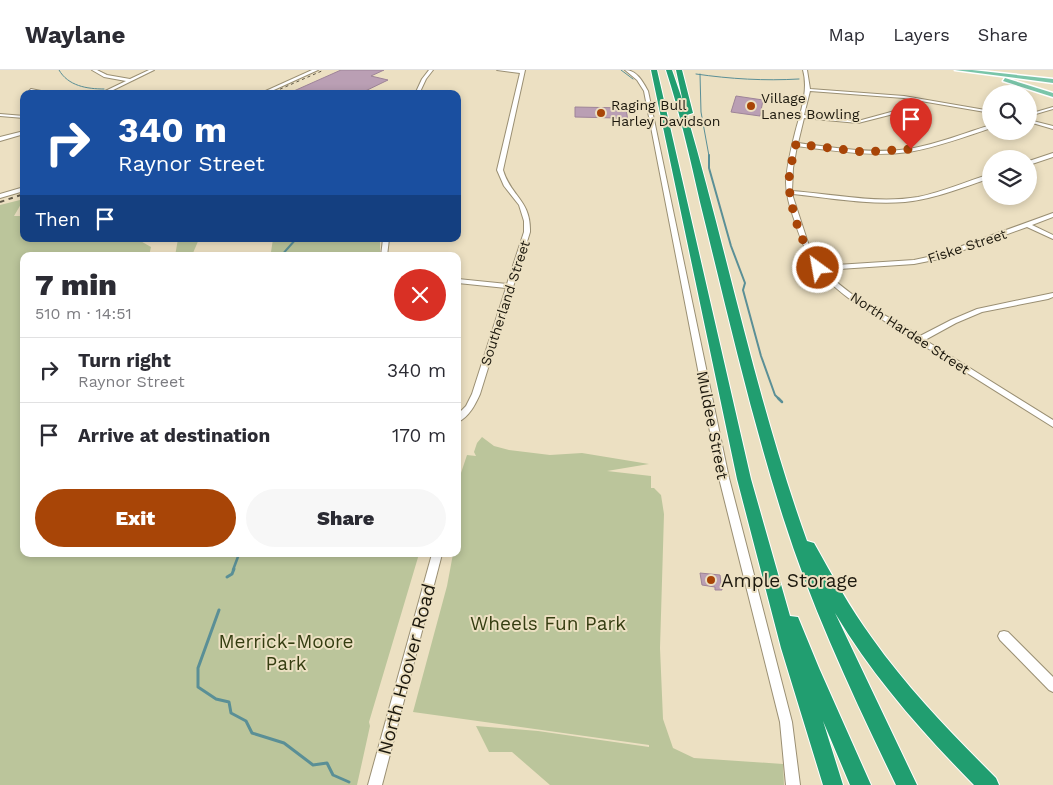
<!DOCTYPE html>
<html lang="en">
<head>
<meta charset="utf-8">
<style>
	:root { --surface:#fff; --page:#f7f7f7; --text:#2b2b33; --muted:#7c7c81; --line:#e1e1e2; --accent:#a84507 }
	body { margin:0; font-family:"Work Sans",sans-serif; background:var(--page); color:var(--text); height:100vh; display:flex; flex-direction:column; font-size:19px; white-space:nowrap }
	* { box-sizing:border-box; margin:0 }
	p { font-size:16px; color:var(--muted) }
	.icon { flex:none; width:28px; height:28px; fill:none; stroke:currentColor; stroke-width:2; stroke-linecap:round; stroke-linejoin:round }
	.map { position:relative; flex:1; overflow:hidden }
	.details { position:absolute; left:20px; top:182px; width:441px; height:305px; display:flex; flex-direction:column; background:var(--surface); border-radius:10px; box-shadow:0 2px 8px #0003 }
	.details>* { flex:none }
	.hud { position:absolute; left:20px; top:20px; width:441px; height:152px; border-radius:10px; box-shadow:0 2px 8px #0003; background:#1a4fa0; color:#fff; overflow:hidden }
	.fabs { position:absolute; left:982px; top:15px; display:grid; gap:10px }
	.fabs a { display:grid; place-items:center; width:55px; height:55px; border-radius:50%; background:var(--surface); box-shadow:0 2px 8px #0003; font-size:25px }
	.pin { position:absolute; display:grid; place-items:center; width:42px; height:42px; color:#fff; margin:-51px -21px; border-radius:50% 50% 50% 0; rotate:-45deg; box-shadow:0 0 5px #0007 }
	.pin .icon { rotate:45deg }
	.me { position:absolute; width:55px; margin:-28px; rotate:328deg; stroke-linejoin:round; filter:drop-shadow(0 0 4px #0008) }
	.turn { display:flex; align-items:center; gap:18px; height:105px; padding:0 15px; font-size:22px }
	.turn .icon { width:65px; height:65px; stroke-width:2.5 }
	.turn b { display:block; font-size:35px; line-height:42px }
	.then { display:flex; align-items:center; height:48px; padding:0 15px; background:#0003; gap:10px; font-size:19px }
	.round { display:grid; place-items:center; flex:none; width:52px; height:52px; border-radius:26px; background:var(--page) }
	.summary { display:flex; align-items:center; justify-content:space-between; height:85px; padding:0 15px }
	h1 { font-size:30px; font-weight:800; line-height:38px }
	.button { display:flex; gap:10px; margin-top:auto; padding:10px 15px }
	.button a { flex:1; height:58px; border-radius:30px; background:var(--accent); color:#fff; font-size:20px; font-weight:800; line-height:58px; text-align:center }
	.button a+a { background:var(--page); color:var(--text) }
	ul { padding:0; list-style:none }
	li { display:flex; align-items:center; gap:15px; height:65px; padding:0 15px; border-top:1px solid var(--line) }
	li div { flex:1 }
	li b { display:block; font-size:19px }
	li em { font-style:normal }
	header { display:flex; align-items:center; gap:30px; box-sizing:border-box; height:70px; padding:0 25px; background:var(--surface); border-bottom:1px solid var(--line) }
	header strong { font-size:24px }
	nav { display:flex; gap:28px; margin-inline-start:auto; font-size:18px }
	.map>svg:first-child { display:block }
	.green { fill:#bbc59b }
	.lines { fill:none; stroke-linecap:round; stroke-linejoin:round }
	.stream-far3 { stroke:#5a8f96; stroke-width:1 }
	.stream-far2 { stroke:#5a8f96; stroke-width:2 }
	.stream-far1 { stroke:#5a8f96; stroke-width:2.5 }
	.stream { stroke:#5a8f96; stroke-width:3 }
	.building { fill:#ba9fb4; stroke:#9e8498 }
	.minor-casing { stroke:#9a8f73; stroke-width:2 }
	.major-casing { stroke:#fff; stroke-width:3 }
	.highway-casing { stroke:#fff; stroke-width:2 }
	.minor { fill:#fff; fill-rule:evenodd }
	.major { fill:#7ac5a9; fill-rule:evenodd }
	.highway { fill:#219e70; fill-rule:evenodd }
	.rail-far1 { stroke:#605948; stroke-width:1; stroke-dasharray:3 3; stroke-linecap:butt }
	.rail { stroke:#605948; stroke-width:2; stroke-dasharray:4.5 4.5; stroke-linecap:butt }
	.route { stroke:#a84507; stroke-width:9; stroke-dasharray:0 16.2 }
	.poi-dot { fill:#a84507; stroke:#ece0c2; stroke-width:2 }
	.labels { text-anchor:middle; stroke-width:4; stroke-linejoin:round; paint-order:stroke }
	.far-poi-label { font-size:14px; fill:#1c180d; stroke:#ece0c2; text-anchor:start }
	.far-street-label { font-size:14px; fill:#1c180d; stroke:#ece0c2 }
	.street-label { font-size:16px; fill:#1c180d; stroke:#ece0c2 }
	.near-poi-label { font-size:19px; fill:#1c180d; stroke:#ece0c2; text-anchor:start }
	.near-park-label { font-size:19px; fill:#353d11; stroke:#ece0c2 }
	.near-street-label { font-size:19px; fill:#1c180d; stroke:#ece0c2 }
</style>
</head>
<body>
<header>
<strong>Waylane</strong>
<nav><a>Map</a><a>Layers</a><a>Share</a></nav>
</header>
<div class="map">
<svg width="1053" height="715" viewBox="0 0 1053 715">
	<rect width="100%" height="100%" fill="#ece0c2"/>
	<g class="green">
		<polygon points="24,129 14,146 24,146 24,169 137,169 151,177 149,186 24,186 24,484 419,484 369,652 370,656 357,715 0,715 0,135"/>
		<polygon points="178,169 199,169 193,183 222,186 271,182 273,169 380,169 380,186 175,186"/>
		<polygon points="482,367 494,376 509,380 550,385 582,383 649,394 607,401 651,406 651,418 654,418 661,425 664,444 660,578 663,649 673,678 694,688 783,694 784,715 550,715 512,682 489,682 476,656 538,661 649,677 649,675 413,642 447,516 453,484 458,484 459,409 467,385 476,386 474,382 477,373"/>
	</g>
	<g class="lines">
		<g class="stream-far3">
			<path d="M59 0C68 16 87 19 104 19"/>
			<polyline points="621,0 633,9"/>
			<path d="M696 4C731 9 764 11 799 9"/>
			<polyline points="700,4 701,42 709,86"/>
		</g>
		<g class="stream-far2">
			<polyline points="709,85 709,98 731,176 745,213 743,220 761,286 775,325 780,330"/>
			<polyline points="281,186 296,169"/>
		</g>
		<g class="stream-far1">
			<polyline points="778,328 782,332"/>
			<polyline points="233,500 239,484"/>
		</g>
		<g class="stream">
			<polyline points="227,507 232,504 234,499"/>
			<polyline points="219,540 198,598 198,617 216,629 229,632 231,643 246,651 252,663 284,673 313,695 327,693 333,705 349,712"/>
		</g>
	</g>
	<g class="building">
		<polygon points="341,0 384,0 371,6 388,10 359,24 287,24"/>
		<polygon points="736,26 763,30 760,46 731,42"/>
		<polygon points="575,37 626,38 628,52 617,51 617,48 575,47"/>
		<polygon points="700,503 720,505 722,520 715,520 715,517 702,515"/>
	</g>
	<g class="lines">
		<defs>
			<g id="minor">
				<polygon points="92,0 97,0 107,5 130,9 149,0 154,0 105,24 99,24 126,11 104,7"/>
				<polygon points="312,0 318,0 265,24 259,24"/>
				<polygon points="429,0 433,0 426,9 419,24 415,24 422,9"/>
				<path d="M497 0H525L503 100C511 127 531 130 530 162L480 324C475 335 469 347 458 352V344L466 336 472 324 506 218 458 213V209L507 214 524 162V151L519 135 504 116 497 100 520 3Z"/>
				<path d="M625 0C637 0 643 12 648 21L729 408 792 652 800 715H786L780 652 719 408 644 21 637 10Z"/>
				<path d="M803 0H807L810 19 904 26 991 41V43L921 31 917 38 858 53 804 48 798 73C835 78 872 84 909 79 938 74 964 63 991 55V58C965 67 937 77 909 82 872 87 834 81 797 76L793 98 792 121C834 124 876 134 918 127 943 122 967 111 991 104V108C963 117 935 129 905 132 868 135 830 128 793 124V127L809 176 821 196 914 190 937 185 1053 143V147L1032 155 1053 165V169L1027 157 939 189 914 194 824 200C849 227 889 247 920 266L951 250 977 239 1053 223V227L1048 229 982 242 956 253 925 270 1053 350V357L851 230C817 204 807 190 794 149 790 137 786 125 786 112 787 95 791 79 795 63 800 43 809 21 803 0ZM810 21 904 28 917 31 913 36 858 51 804 45Z"/>
				<polygon points="31,19 51,23 53,24 43,24 29,21"/>
				<polygon points="1053,37 1053,39 1029,46 1029,44"/>
				<polygon points="0,44 24,46 24,48 0,46"/>
				<polygon points="1029,50 1053,56 1053,59 1029,52"/>
				<polygon points="24,61 24,64 0,71 0,67"/>
				<polygon points="1053,83 1053,87 1029,95 1029,91"/>
				<polygon points="24,117 24,121 0,128 0,124"/>
				<polygon points="383,169 389,169 387,186 381,186"/>
				<polygon points="432,484 442,484 382,715 368,715"/>
				<polygon points="1004,561 1008,562 1053,607 1053,622 1049,620 1000,570 998,566 1000,562"/>
			</g>
			<g id="major">
				<polygon points="955,0 972,0 1053,9 1053,13"/>
				<polygon points="1005,8 1053,23 1053,27 1003,11"/>
			</g>
			<g id="highway">
				<polygon points="651,0 657,0 751,409 790,546 798,547 819,598 871,715 850,715 823,651 843,715 823,715 781,578 737,409"/>
				<path d="M666 0H672L683 32 676 0H682L693 43 687 45C728 186 757 332 807 471L814 473C832 505 850 538 872 568 908 619 952 664 996 708L999 715H974C922 662 873 607 835 543L917 715H896C854 628 812 539 783 447 750 343 726 237 700 132 690 88 680 43 666 0Z"/>
			</g>
		</defs>
		<use href="#minor" class="minor-casing"/>
		<use href="#major" class="major-casing"/>
		<use href="#highway" class="highway-casing"/>
		<use href="#minor" class="minor"/>
		<use href="#major" class="major"/>
		<use href="#highway" class="highway"/>
		<polyline class="rail-far1" points="269,24 324,0"/>
		<polyline class="rail" points="0,132 24,124"/>
	</g>
	<g class="lines">
		<path class="route" d="M818 198C803 177 790 140 789 113 789 100 793 87 796 74L864 82 911 79"/>
	</g>
	<g class="poi-dot">
		<circle cx="751" cy="36" r="5"/>
		<circle cx="601" cy="43" r="5"/>
		<circle cx="711" cy="510" r="5"/>
	</g>
	<g class="labels">
		<g class="far-poi-label">
			<text x="761" y="33">Village<tspan x="761" dy="16">Lanes Bowling</tspan></text>
			<text x="611" y="40">Raging Bull<tspan x="611" dy="16">Harley Davidson</tspan></text>
		</g>
		<g class="far-street-label">
			<text transform="translate(967 176) rotate(-18)" y="5">Fiske Street</text>
			<text transform="translate(505 233) rotate(-72)" y="5">Southerland Street</text>
			<text transform="translate(910 263) rotate(33)" y="5">North Hardee Street</text>
		</g>
		<g class="street-label">
			<text transform="translate(713 355) rotate(79)" y="6">Muldee Street</text>
		</g>
		<g class="near-poi-label">
			<text x="721" y="517">Ample Storage</text>
		</g>
		<g class="near-park-label">
			<text x="548" y="560">Wheels Fun Park</text>
			<text x="286" y="578">Merrick-Moore<tspan x="286" dy="22">Park</tspan></text>
		</g>
		<g class="near-street-label">
			<text transform="translate(406 599) rotate(-75)" y="7">North Hoover Road</text>
		</g>
	</g>
</svg>
<div class="fabs">
<a><svg class="icon" aria-label="search" viewBox="0 0 24 24"><circle cx="10" cy="10" r="6"/><path d="M15 15l6 6"/></svg></a>
<a><svg class="icon" aria-label="layers" viewBox="0 0 24 24"><path d="M12 4l9 5-9 5-9-5zM3 14l9 5 9-5"/></svg></a>
</div>
<div class="pin" style="left:911px;top:79px;background:#d93025"><svg class="icon" aria-label="arrive" viewBox="0 0 24 24"><path d="M6 21V4h12l-3 4 3 4H6"/></svg></div>
<svg class="me" style="left:818px;top:198px" viewBox="-20 -20 40 40"><circle r="17" fill="#a84507" stroke="#fff" stroke-width="3"/><path d="M0-11L8 9 0 5-8 9z" fill="#fff"/></svg>
<div class="hud">
<div class="turn"><svg class="icon" aria-label="right" viewBox="0 0 24 24"><path d="M7 20v-9h11M14 6l5 5-5 5"/></svg><div><b>340 m</b>Raynor Street</div></div>
<div class="then">Then<svg class="icon" aria-label="arrive" viewBox="0 0 24 24"><path d="M6 21V4h12l-3 4 3 4H6"/></svg></div>
</div>
<section class="details">
<div class="summary"><div><h1>7 min</h1><p>510 m · 14:51</p></div><a class="round" style="background:#d93025;color:#fff"><svg class="icon" aria-label="close" viewBox="0 0 24 24"><path d="M6 6l12 12M18 6L6 18"/></svg></a></div>
<ul>
<li><svg class="icon" aria-label="right" viewBox="0 0 24 24"><path d="M7 20v-9h11M14 6l5 5-5 5"/></svg><div><b>Turn right</b><p>Raynor Street</p></div><em>340 m</em></li>
<li><svg class="icon" aria-label="arrive" viewBox="0 0 24 24"><path d="M6 21V4h12l-3 4 3 4H6"/></svg><div><b>Arrive at destination</b></div><em>170 m</em></li>
</ul>
<div class="button"><a>Exit</a><a>Share</a></div>
</section>
</div>
</body>
</html>
